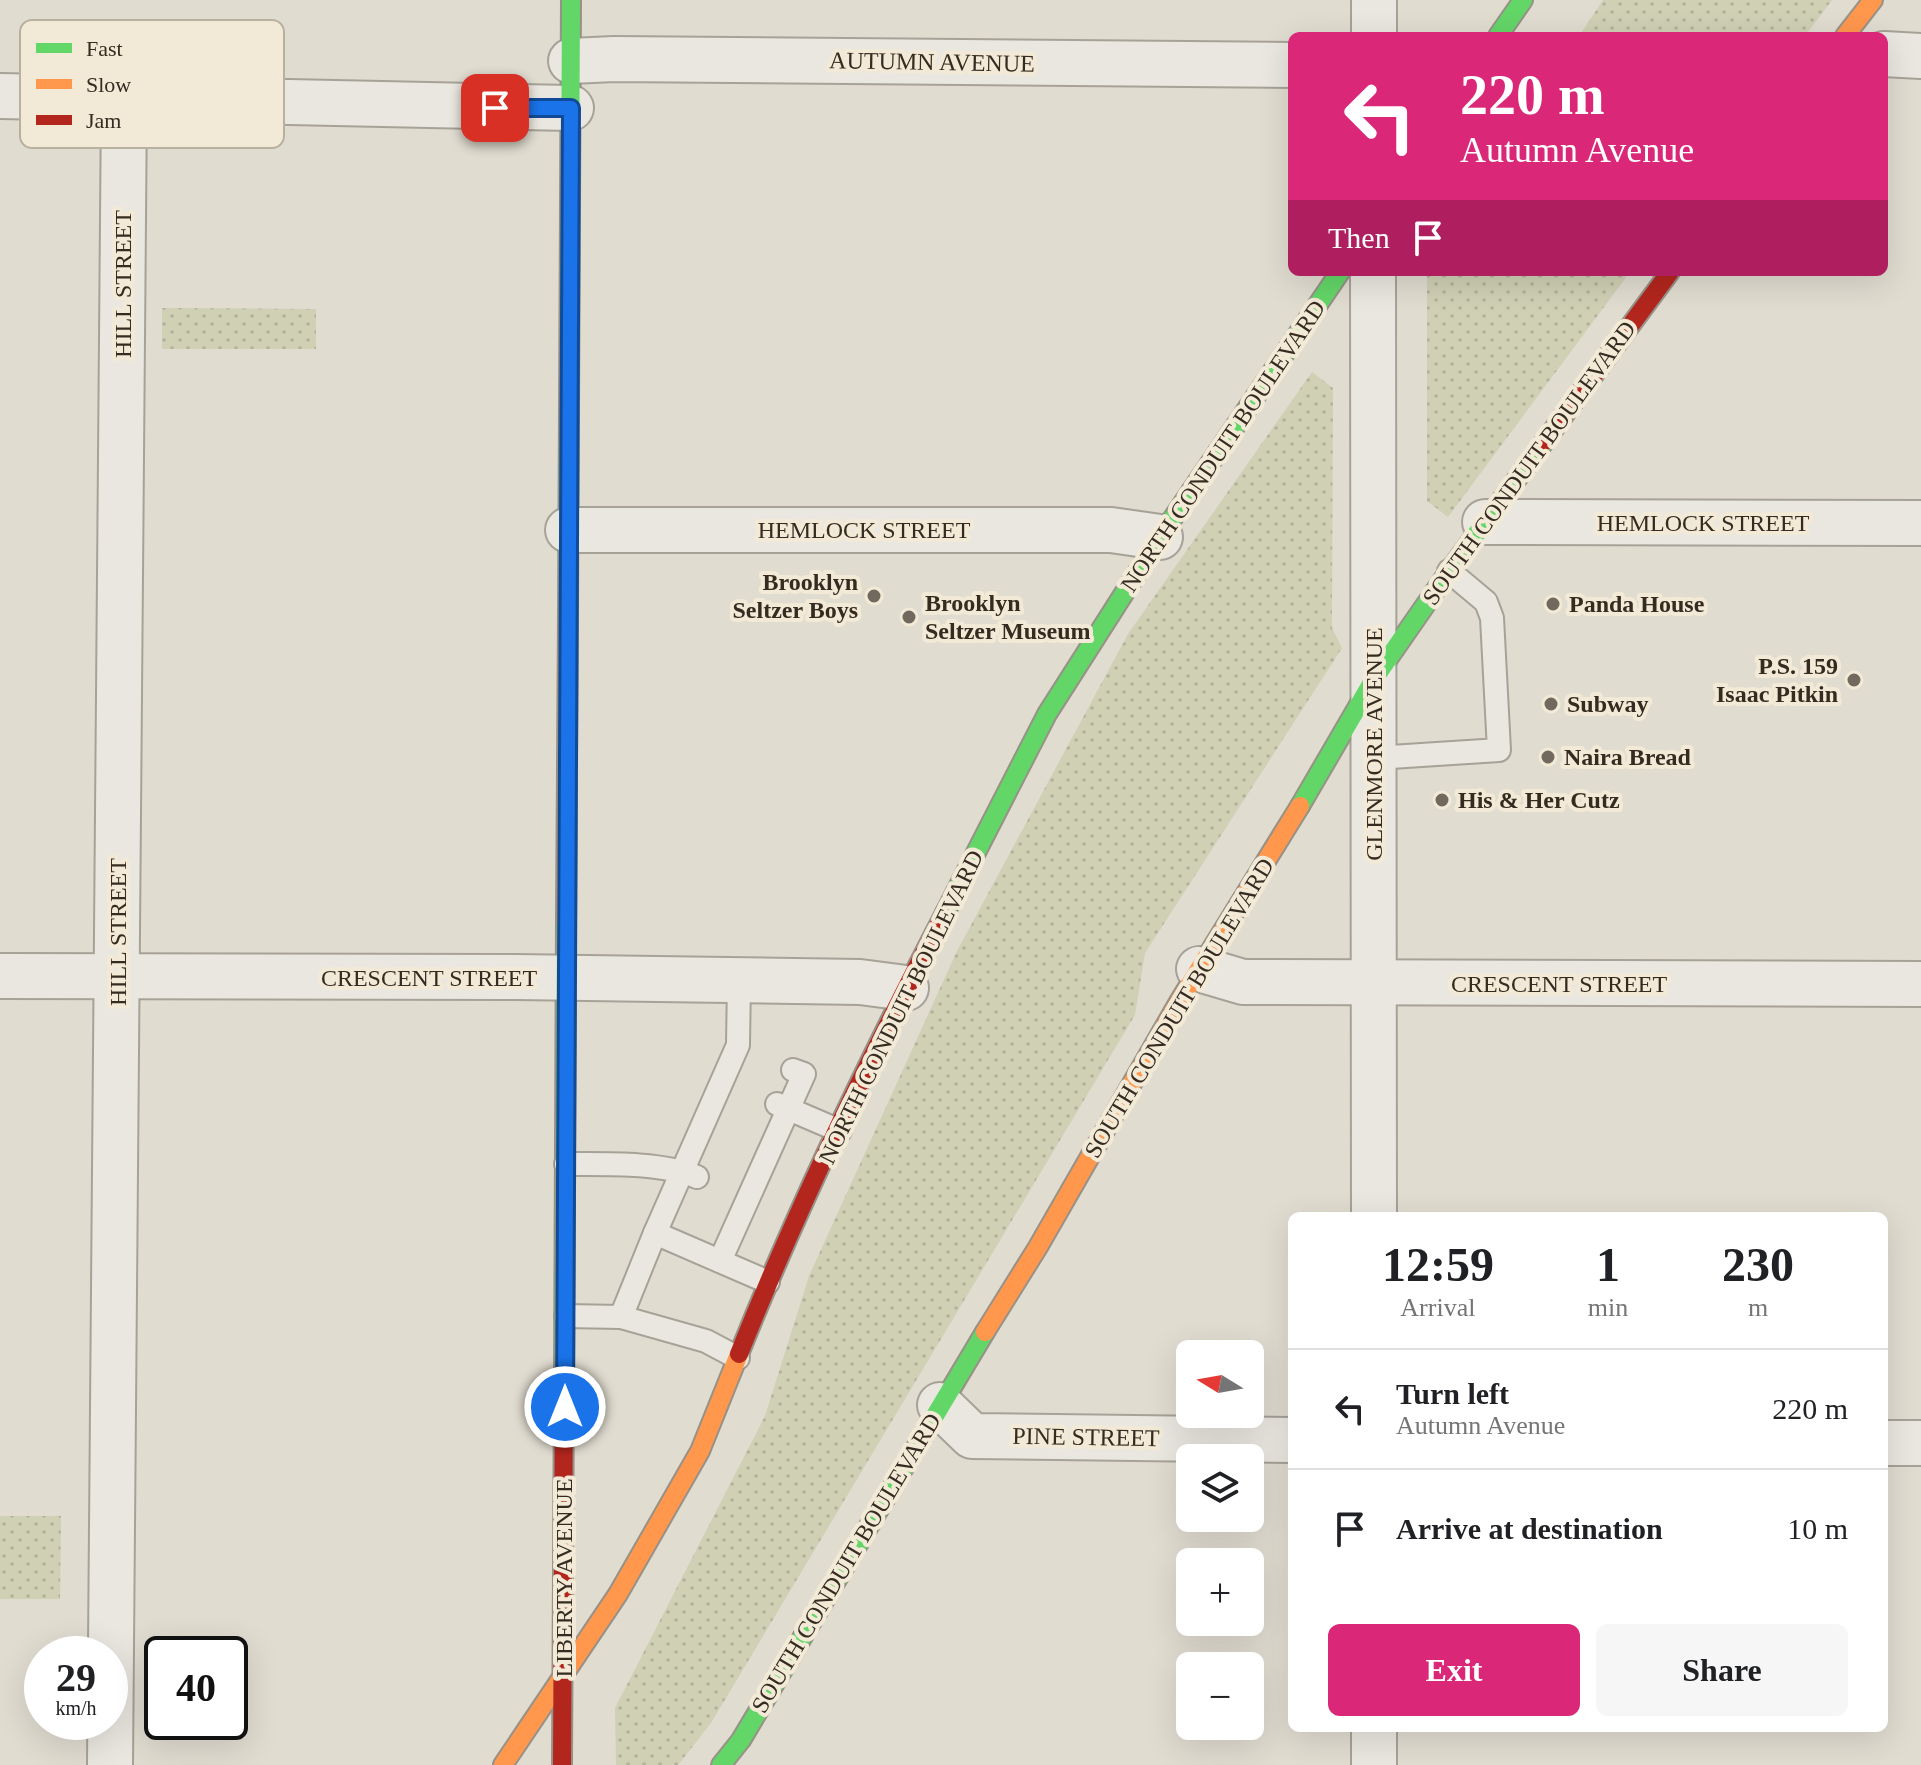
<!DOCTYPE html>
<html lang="en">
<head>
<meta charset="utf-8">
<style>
	:root { --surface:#fff; --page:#f6f6f6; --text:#202124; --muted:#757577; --line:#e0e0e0; --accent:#db2777 }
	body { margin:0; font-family:"Times New Roman",serif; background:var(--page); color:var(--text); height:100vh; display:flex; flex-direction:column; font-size:30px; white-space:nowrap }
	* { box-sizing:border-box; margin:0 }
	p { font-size:26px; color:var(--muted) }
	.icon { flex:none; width:44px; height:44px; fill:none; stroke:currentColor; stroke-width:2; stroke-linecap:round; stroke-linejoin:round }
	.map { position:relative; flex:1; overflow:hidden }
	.details { position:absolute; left:1288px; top:1212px; width:600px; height:520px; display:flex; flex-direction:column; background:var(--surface); border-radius:12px; box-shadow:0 8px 32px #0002 }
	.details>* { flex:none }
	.banner { position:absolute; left:1288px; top:32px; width:600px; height:244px; border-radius:12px; box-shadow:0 8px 32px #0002; background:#db2777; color:#fff; overflow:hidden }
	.needle { width:52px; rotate:281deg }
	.buttons { position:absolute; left:1176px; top:1340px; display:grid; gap:16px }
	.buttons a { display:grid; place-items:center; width:88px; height:88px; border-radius:12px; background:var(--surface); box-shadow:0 8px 32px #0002; font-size:40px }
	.speed { position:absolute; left:24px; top:1636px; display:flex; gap:16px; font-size:40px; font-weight:700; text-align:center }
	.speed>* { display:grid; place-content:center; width:104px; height:104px; border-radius:50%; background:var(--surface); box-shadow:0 8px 32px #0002; line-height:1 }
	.speed small { font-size:20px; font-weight:400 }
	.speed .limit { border:4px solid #111; border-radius:12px; background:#fff; color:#111 }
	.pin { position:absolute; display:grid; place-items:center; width:68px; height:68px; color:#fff; margin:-34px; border-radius:16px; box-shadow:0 4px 12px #0006 }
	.me { position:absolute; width:88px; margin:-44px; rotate:0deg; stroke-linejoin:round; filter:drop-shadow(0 0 6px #0008) }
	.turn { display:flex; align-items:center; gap:28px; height:168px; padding:0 40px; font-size:36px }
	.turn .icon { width:104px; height:104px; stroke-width:2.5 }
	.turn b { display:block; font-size:56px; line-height:68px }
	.then { display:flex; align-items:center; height:76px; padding:0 40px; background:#0003; gap:16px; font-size:30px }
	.eta { display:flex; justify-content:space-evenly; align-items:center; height:136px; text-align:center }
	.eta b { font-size:48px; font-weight:700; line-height:56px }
	.action { display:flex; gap:16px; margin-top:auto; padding:16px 40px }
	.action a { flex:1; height:92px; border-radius:12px; background:var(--accent); color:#fff; font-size:32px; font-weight:700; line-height:92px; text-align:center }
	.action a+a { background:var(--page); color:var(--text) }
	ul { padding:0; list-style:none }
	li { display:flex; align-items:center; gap:24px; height:120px; padding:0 40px; border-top:2px solid var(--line) }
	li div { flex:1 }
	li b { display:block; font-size:30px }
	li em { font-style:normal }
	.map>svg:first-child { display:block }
	.grass { fill:url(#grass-dots) }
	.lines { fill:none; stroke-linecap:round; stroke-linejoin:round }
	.lane-casing { stroke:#a7a298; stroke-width:26 }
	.street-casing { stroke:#a7a298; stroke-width:48 }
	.fast-casing { stroke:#979188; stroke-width:22 }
	.slow-casing { stroke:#979188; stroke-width:22 }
	.jam-casing { stroke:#979188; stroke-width:22 }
	.lane { stroke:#eae7e0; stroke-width:22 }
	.street { stroke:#eae7e0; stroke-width:44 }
	.fast { stroke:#63d668; stroke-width:18 }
	.slow { stroke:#ff974d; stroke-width:18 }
	.jam { stroke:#b3261e; stroke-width:18 }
	.route-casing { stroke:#114b97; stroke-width:20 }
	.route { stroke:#1a73e8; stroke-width:14 }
	.poi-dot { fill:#71695e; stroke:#f2ead6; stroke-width:3 }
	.labels { text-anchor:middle; stroke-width:8; stroke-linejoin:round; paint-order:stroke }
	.street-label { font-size:24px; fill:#352b21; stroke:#f2ead6 }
	.poi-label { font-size:24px; font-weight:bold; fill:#352b21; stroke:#f2ead6; text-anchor:start }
	.key { fill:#f2ead6; stroke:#b9b1a0; stroke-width:2 }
	.key-label { font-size:22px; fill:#352b21 }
</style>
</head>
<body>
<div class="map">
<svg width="1921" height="1765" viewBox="0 0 1921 1765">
	<defs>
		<pattern id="grass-dots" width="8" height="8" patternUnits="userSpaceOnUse" patternTransform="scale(2)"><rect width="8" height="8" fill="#cfd0b4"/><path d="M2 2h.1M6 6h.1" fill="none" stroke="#b2b39a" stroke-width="1.8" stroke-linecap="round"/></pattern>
	</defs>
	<rect width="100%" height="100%" fill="#e1dcd0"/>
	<g class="grass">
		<polygon points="1603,0 1832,0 1805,36 1579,36"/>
		<polygon points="1427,272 1630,272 1448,517 1427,501"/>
		<polygon points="162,308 316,309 316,349 162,349"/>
		<polygon points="1312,372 1333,388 1332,628 1342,648 1145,953 1135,1015 711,1723 678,1765 616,1765 615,1708 765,1416 809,1276 957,951 1128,634"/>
		<polygon points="0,1516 61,1516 60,1599 0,1599"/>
	</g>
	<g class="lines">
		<defs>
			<g id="lane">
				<polyline points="1375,758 1499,750 1492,618 1486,602 1449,571"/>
				<polyline points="739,981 738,1045 655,1233 768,1282"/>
				<polyline points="777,1104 840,1131"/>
				<path d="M566 1164C605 1164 661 1162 697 1177"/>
				<polyline points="720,1261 804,1074 793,1070"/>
				<polyline points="566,1316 621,1317 655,1233"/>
				<polyline points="621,1317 706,1341 738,1358"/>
			</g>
			<g id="street">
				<polyline points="1374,36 1374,0"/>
				<polyline points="1884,54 1921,56"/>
				<polyline points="571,61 614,59 1292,65"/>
				<polyline points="0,96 571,108"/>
				<polyline points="1373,272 1374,1216"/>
				<polyline points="1485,522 1921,523"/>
				<polyline points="568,530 1111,530 1160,537"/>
				<polyline points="1199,969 1243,982 1921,984"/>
				<polyline points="0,976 516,977 860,982 906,988"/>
				<polyline points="940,1405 972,1436 1292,1440"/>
				<polyline points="1884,1443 1921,1443"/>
				<polyline points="1374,1728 1374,1765"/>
				<polyline points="110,1765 124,100"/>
			</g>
			<g id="fast">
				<polyline points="1498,36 1523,0"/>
				<polyline points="568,614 571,0"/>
				<polyline points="1300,806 1374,679 1449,571 1545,441"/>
				<polyline points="945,913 1047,714 1160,537 1340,272"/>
				<polyline points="564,1379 566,922"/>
				<polyline points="721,1765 741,1740 985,1332"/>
			</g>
			<g id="slow">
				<polyline points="1845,36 1873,0"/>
				<polyline points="566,922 568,614"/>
				<polyline points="985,1332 1038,1247 1180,1000 1300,806"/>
				<polyline points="503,1765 618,1594 700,1451 739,1354"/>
			</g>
			<g id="jam">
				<polyline points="1545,441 1670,272"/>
				<path d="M739 1354C799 1204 870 1057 945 913"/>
				<polyline points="562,1765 564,1379"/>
			</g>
		</defs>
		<use href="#lane" class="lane-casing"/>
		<use href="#street" class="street-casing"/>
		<use href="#fast" class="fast-casing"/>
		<use href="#slow" class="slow-casing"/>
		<use href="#jam" class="jam-casing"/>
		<use href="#lane" class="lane"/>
		<use href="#street" class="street"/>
		<use href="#fast" class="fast"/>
		<use href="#slow" class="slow"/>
		<use href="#jam" class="jam"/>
	</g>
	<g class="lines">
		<defs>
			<polyline id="route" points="495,108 571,108 565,1407"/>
		</defs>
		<use href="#route" class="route-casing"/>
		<use href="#route" class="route"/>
	</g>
	<g class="poi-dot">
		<circle cx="874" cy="596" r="8"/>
		<circle cx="1553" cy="604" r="8"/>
		<circle cx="909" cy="617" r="8"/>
		<circle cx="1854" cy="680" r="8"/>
		<circle cx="1551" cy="704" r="8"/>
		<circle cx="1548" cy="757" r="8"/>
		<circle cx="1442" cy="800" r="8"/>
	</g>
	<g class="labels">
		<g class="street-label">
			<text transform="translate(932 62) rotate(1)" y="8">AUTUMN AVENUE</text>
			<text transform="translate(123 284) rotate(-90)" y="8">HILL STREET</text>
			<text transform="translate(1223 446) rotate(-56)" y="8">NORTH CONDUIT BOULEVARD</text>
			<text transform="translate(1529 463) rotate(-54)" y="8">SOUTH CONDUIT BOULEVARD</text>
			<text x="1703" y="531">HEMLOCK STREET</text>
			<text x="864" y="538">HEMLOCK STREET</text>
			<text transform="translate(1374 744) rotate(-90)" y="8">GLENMORE AVENUE</text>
			<text transform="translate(118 932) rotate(-90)" y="8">HILL STREET</text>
			<text x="429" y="986">CRESCENT STREET</text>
			<text x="1559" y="992">CRESCENT STREET</text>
			<text transform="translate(901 1007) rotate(-64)" y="8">NORTH CONDUIT BOULEVARD</text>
			<text transform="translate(1179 1008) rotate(-59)" y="8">SOUTH CONDUIT BOULEVARD</text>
			<text transform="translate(1086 1437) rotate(1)" y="8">PINE STREET</text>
			<text transform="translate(846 1563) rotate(-59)" y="8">SOUTH CONDUIT BOULEVARD</text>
			<text transform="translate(564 1578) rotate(-90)" y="8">LIBERTY AVENUE</text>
		</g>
		<g class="poi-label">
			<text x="858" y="590" text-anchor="end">Brooklyn<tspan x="858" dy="28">Seltzer Boys</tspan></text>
			<text x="925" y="611">Brooklyn<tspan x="925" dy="28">Seltzer Museum</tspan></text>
			<text x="1569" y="612">Panda House</text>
			<text x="1838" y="674" text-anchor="end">P.S. 159<tspan x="1838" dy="28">Isaac Pitkin</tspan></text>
			<text x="1567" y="712">Subway</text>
			<text x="1564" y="765">Naira Bread</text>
			<text x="1458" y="808">His &amp; Her Cutz</text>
		</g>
	</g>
	<rect x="20" y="20" width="264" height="128" rx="12" class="key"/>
	<rect x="36" y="43" width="36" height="10" fill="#63d668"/>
	<rect x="36" y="79" width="36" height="10" fill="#ff974d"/>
	<rect x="36" y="115" width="36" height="10" fill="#b3261e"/>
	<g class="key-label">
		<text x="86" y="56">Fast</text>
		<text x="86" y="92">Slow</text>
		<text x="86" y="128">Jam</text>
	</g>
</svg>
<div class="buttons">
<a><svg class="needle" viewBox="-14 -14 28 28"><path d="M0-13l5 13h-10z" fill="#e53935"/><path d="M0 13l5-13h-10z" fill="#757577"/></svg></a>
<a><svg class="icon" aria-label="layers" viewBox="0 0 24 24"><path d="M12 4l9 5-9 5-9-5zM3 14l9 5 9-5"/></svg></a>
<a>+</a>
<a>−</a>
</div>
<div class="speed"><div>29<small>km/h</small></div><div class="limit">40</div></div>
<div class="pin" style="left:495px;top:108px;background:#d93025"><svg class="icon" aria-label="arrive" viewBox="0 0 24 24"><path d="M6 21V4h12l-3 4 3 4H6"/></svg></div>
<svg class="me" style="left:565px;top:1407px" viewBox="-20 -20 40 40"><circle r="17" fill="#1a73e8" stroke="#fff" stroke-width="3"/><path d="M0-11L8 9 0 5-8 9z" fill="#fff"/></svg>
<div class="banner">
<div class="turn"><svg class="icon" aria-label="left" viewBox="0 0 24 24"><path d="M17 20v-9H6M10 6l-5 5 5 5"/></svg><div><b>220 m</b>Autumn Avenue</div></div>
<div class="then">Then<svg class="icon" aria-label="arrive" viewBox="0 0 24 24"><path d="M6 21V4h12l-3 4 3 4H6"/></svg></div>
</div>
<section class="details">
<div class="eta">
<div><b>12:59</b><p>Arrival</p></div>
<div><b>1</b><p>min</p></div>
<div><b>230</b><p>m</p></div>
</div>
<ul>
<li><svg class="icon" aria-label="left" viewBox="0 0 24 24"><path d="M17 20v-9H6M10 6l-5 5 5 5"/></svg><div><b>Turn left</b><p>Autumn Avenue</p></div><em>220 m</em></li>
<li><svg class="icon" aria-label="arrive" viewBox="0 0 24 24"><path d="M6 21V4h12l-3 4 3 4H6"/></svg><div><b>Arrive at destination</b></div><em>10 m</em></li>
</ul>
<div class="action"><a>Exit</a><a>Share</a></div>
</section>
</div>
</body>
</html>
